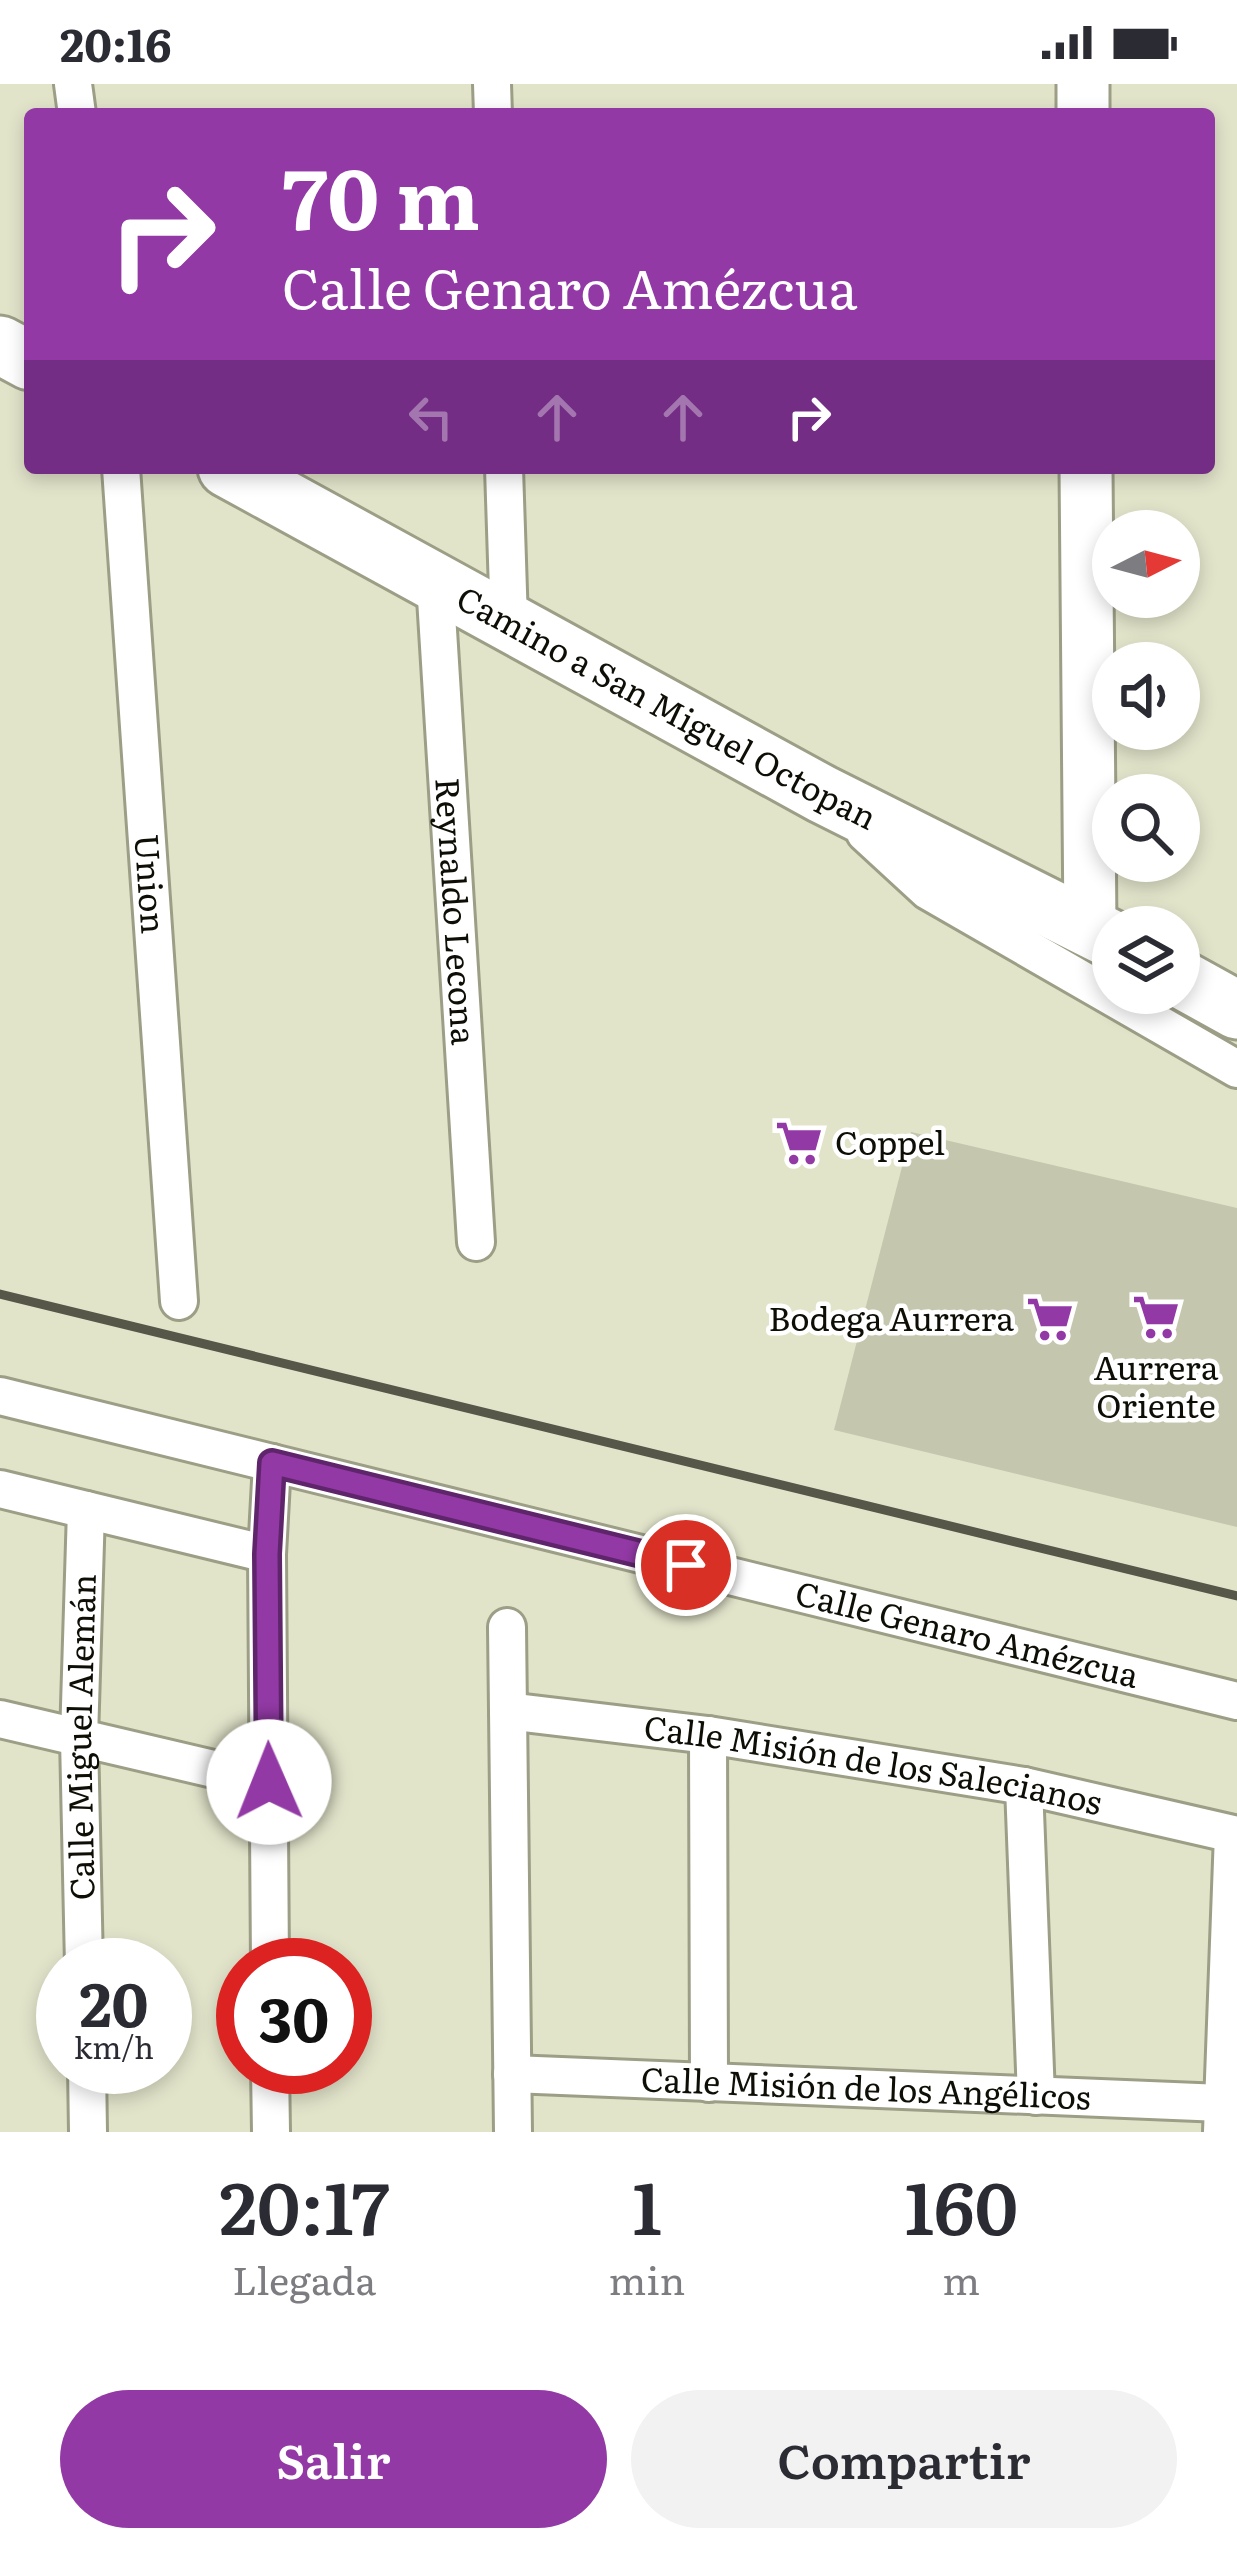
<!DOCTYPE html>
<html lang="es">
<head>
<meta charset="utf-8">
<style>
	:root { --surface:#fff; --page:#f2f2f3; --text:#2b2b33; --muted:#7c7c81; --accent:#9239a5 }
	body { margin:0; font-family:Literata,serif; background:var(--page); color:var(--text); height:100vh; display:flex; flex-direction:column; font-size:45px; white-space:nowrap }
	* { box-sizing:border-box; margin:0 }
	p { font-size:39px; color:var(--muted) }
	.icon { flex:none; width:66px; height:66px; fill:none; stroke:currentColor; stroke-width:2; stroke-linecap:round; stroke-linejoin:round }
	.map { position:relative; height:2048px; overflow:hidden }
	.sheet { display:flex; flex-direction:column; background:var(--surface); flex:1 }
	.sheet>* { flex:none }
	.guide { position:absolute; left:24px; top:24px; width:1191px; height:366px; border-radius:12px; box-shadow:0 6px 18px #0003; background:#9239a5; color:#fff; overflow:hidden }
	.needle { width:78px; rotate:84deg }
	.tools { position:absolute; left:1092px; top:426px; display:grid; gap:24px }
	.tools a { display:grid; place-items:center; width:108px; height:108px; border-radius:50%; background:var(--surface); box-shadow:0 6px 18px #0003; font-size:60px }
	.speed { position:absolute; left:36px; top:1854px; display:flex; gap:24px; font-size:60px; font-weight:700; text-align:center }
	.speed>* { display:grid; place-content:center; width:156px; height:156px; border-radius:50%; background:var(--surface); box-shadow:0 6px 18px #0003; line-height:1 }
	.speed small { font-size:30px; font-weight:400 }
	.speed .limit { border:18px solid #d22; background:#fff; color:#111 }
	.pin { position:absolute; display:grid; place-items:center; width:102px; height:102px; color:#fff; margin:-51px; border:6px solid #fff; border-radius:50%; box-shadow:0 3px 12px #0007 }
	.me { position:absolute; width:132px; margin:-66px; rotate:359deg; stroke-linejoin:round; filter:drop-shadow(0 0 9px #0008) }
	.turn { display:flex; align-items:center; gap:42px; height:252px; padding:0 60px; font-size:54px }
	.turn .icon { width:156px; height:156px; stroke-width:2.5 }
	.turn b { display:block; font-size:84px; line-height:102px }
	.lanes { display:flex; align-items:center; height:114px; padding:0 60px; background:#0003; justify-content:center; gap:60px; direction:ltr }
	.lanes .off { opacity:.35 }
	.eta { display:flex; justify-content:space-evenly; align-items:center; height:204px; text-align:center }
	.eta b { font-size:72px; font-weight:600; line-height:84px }
	.button { display:flex; gap:24px; margin-top:auto; padding:24px 60px }
	.button a { flex:1; height:138px; border-radius:72px; background:var(--accent); color:#fff; font-size:48px; font-weight:600; line-height:138px; text-align:center }
	.button a+a { background:var(--page); color:var(--text) }
	.status { display:flex; justify-content:space-between; align-items:center; height:84px; padding:0 60px; background:var(--surface); direction:ltr }
	.status svg { height:33px; fill:currentColor }
	.map>svg:first-child { display:block }
	.building { fill:#c4c6ad }
	.lines { fill:none; stroke-linecap:round; stroke-linejoin:round }
	.street-casing { stroke:#9d9e86; stroke-width:42 }
	.secondary-casing { stroke:#9d9e86; stroke-width:57 }
	.primary-casing { stroke:#9d9e86; stroke-width:63 }
	.street { stroke:#fff; stroke-width:36 }
	.secondary { stroke:#fff; stroke-width:51 }
	.primary { stroke:#fff; stroke-width:57 }
	.rail { stroke:#565748; stroke-width:9 }
	.route-casing { stroke:#5f256b; stroke-width:30 }
	.route { stroke:#9239a5; stroke-width:21 }
	.labels { text-anchor:middle; stroke-width:9; stroke-linejoin:round; paint-order:stroke }
	.street-label { font-size:33px; fill:#0e0e06; stroke:#fff }
	.poi-label { font-size:33px; fill:#0e0e06; stroke:#fff; text-anchor:start }
</style>
</head>
<body>
<div class="status"><b>20:16</b><svg viewBox="0 0 49 12"><path d="M0 12V9h3v3zM5 12V6h3v6zM10 12V3h3v9zM15 12V0h3v12zM26 1h20v11H26zM47 4h2v5h-2z"/></svg></div>
<div class="map">
<svg width="1237" height="2048" viewBox="0 0 1237 2048">
	<rect width="100%" height="100%" fill="#e2e4ca"/>
	<polygon class="building" points="911,1048 1237,1124 1237,1443 834,1346"/>
	<g class="lines">
		<defs>
			<g id="street">
				<polyline points="73,0 77,30"/>
				<polyline points="492,0 493,30"/>
				<path id="s1" d="M121 384 179 1217"/>
				<polyline points="504,384 509,538"/>
				<path id="s2" d="M435 498 476 1158"/>
				<polyline points="865,749 928,807 1237,985"/>
				<path id="s3" d="M0 1312 1237 1617"/>
				<polyline points="0,1405 267,1470"/>
				<polyline points="507,1543 513,2048"/>
				<path id="s4" d="M508 1627 708 1651 1024 1702 1233 1750 1222 2048"/>
				<polyline points="0,1635 269,1698"/>
				<polyline points="708,1651 709,1999"/>
				<polyline points="1024,1702 1036,2012"/>
				<path id="s5" d="M84 1881 79 1654 86 1426"/>
				<polyline points="270,1881 267,1470 272,1379"/>
				<polyline points="87,1983 88,2048"/>
				<polyline points="270,1983 271,2048"/>
				<path id="s6" d="M512 1990 1222 2019"/>
			</g>
			<g id="secondary">
				<polyline points="1083,0 1083,30"/>
				<polyline points="1086,384 1090,843"/>
			</g>
			<g id="primary">
				<polyline points="0,261 30,277"/>
				<path id="s7" d="M227 384 822 710 1113 856"/>
				<polyline points="1179,894 1237,926"/>
			</g>
		</defs>
		<use href="#street" class="street-casing"/>
		<use href="#secondary" class="secondary-casing"/>
		<use href="#primary" class="primary-casing"/>
		<use href="#street" class="street"/>
		<use href="#secondary" class="secondary"/>
		<use href="#primary" class="primary"/>
		<polyline class="rail" points="0,1210 1237,1512"/>
	</g>
	<g class="lines">
		<defs>
			<polyline id="route" points="269,1698 267,1470 272,1379 686,1481"/>
		</defs>
		<use href="#route" class="route-casing"/>
		<use href="#route" class="route"/>
	</g>
	<defs>
		<symbol id="supermarket-bare" viewBox="-9 -9 18 18"><path d="M-6-5.5h2.5l.6 2H6L4.5 2H-2.5L-4.4-4H-6ZM-1.5 3.2a1.3 1.3 0 1 0 .1 0ZM3 3.2a1.3 1.3 0 1 0 .1 0Z" fill="#9239a5" stroke="#fff" stroke-width="2.5" paint-order="stroke"/></symbol>
	</defs>
	<g fill-rule="evenodd">
		<use href="#supermarket-bare" x="766" y="1026" width="66" height="66"/>
		<use href="#supermarket-bare" x="1123" y="1200" width="66" height="66"/>
		<use href="#supermarket-bare" x="1017" y="1202" width="66" height="66"/>
	</g>
	<g class="labels">
		<g class="street-label">
			<text dy="12" stroke="none"><textPath href="#s7" startOffset="501">Camino a San Miguel Octopan</textPath></text>
			<text dy="12" stroke="none"><textPath href="#s1" startOffset="417">Union</textPath></text>
			<text dy="12" stroke="none"><textPath href="#s2" startOffset="330">Reynaldo Lecona</textPath></text>
			<text dy="12" stroke="none"><textPath href="#s3" startOffset="996">Calle Genaro Amézcua</textPath></text>
			<text dy="12" stroke="none"><textPath href="#s5" startOffset="228">Calle Miguel Alemán</textPath></text>
			<text dy="12" stroke="none"><textPath href="#s4" startOffset="369">Calle Misión de los Salecianos</textPath></text>
			<text dy="12" stroke="none"><textPath href="#s6" startOffset="354">Calle Misión de los Angélicos</textPath></text>
		</g>
		<g class="poi-label">
			<text x="835" y="1071">Coppel</text>
			<text x="1014" y="1247" text-anchor="end">Bodega Aurrera</text>
			<text x="1156" y="1296" text-anchor="middle">Aurrera<tspan x="1156" dy="38">Oriente</tspan></text>
		</g>
	</g>
</svg>
<div class="tools">
<a><svg class="needle" viewBox="-14 -14 28 28"><path d="M0-13l5 13h-10z" fill="#e53935"/><path d="M0 13l5-13h-10z" fill="#7c7c81"/></svg></a>
<a><svg class="icon" aria-label="sound" viewBox="0 0 24 24"><path d="M4 9h4l5-4v14l-5-4H4zM17 9q2 3 0 6"/></svg></a>
<a><svg class="icon" aria-label="search" viewBox="0 0 24 24"><circle cx="10" cy="10" r="6"/><path d="M15 15l6 6"/></svg></a>
<a><svg class="icon" aria-label="layers" viewBox="0 0 24 24"><path d="M12 4l9 5-9 5-9-5zM3 14l9 5 9-5"/></svg></a>
</div>
<div class="speed"><div>20<small>km/h</small></div><div class="limit">30</div></div>
<div class="pin" style="left:686px;top:1481px;background:#d93025"><svg class="icon" aria-label="arrive" viewBox="0 0 24 24"><path d="M6 21V4h12l-3 4 3 4H6"/></svg></div>
<svg class="me" style="left:269px;top:1698px" viewBox="-20 -20 40 40"><circle r="19" fill="#fff"/><path d="M0-13L10 11 0 6-10 11z" fill="#9239a5"/></svg>
<div class="guide">
<div class="turn"><svg class="icon" aria-label="right" viewBox="0 0 24 24"><path d="M7 20v-9h11M14 6l5 5-5 5"/></svg><div><b>70 m</b>Calle Genaro Amézcua</div></div>
<div class="lanes"><svg class="icon off" aria-label="left" viewBox="0 0 24 24"><path d="M17 20v-9H6M10 6l-5 5 5 5"/></svg><svg class="icon off" aria-label="ahead" viewBox="0 0 24 24"><path d="M12 20V5M6 11l6-6 6 6"/></svg><svg class="icon off" aria-label="ahead" viewBox="0 0 24 24"><path d="M12 20V5M6 11l6-6 6 6"/></svg><svg class="icon" aria-label="right" viewBox="0 0 24 24"><path d="M7 20v-9h11M14 6l5 5-5 5"/></svg></div>
</div>
</div>
<section class="sheet">
<div class="eta">
<div><b>20:17</b><p>Llegada</p></div>
<div><b>1</b><p>min</p></div>
<div><b>160</b><p>m</p></div>
</div>
<div class="button"><a>Salir</a><a>Compartir</a></div>
</section>
</body>
</html>
